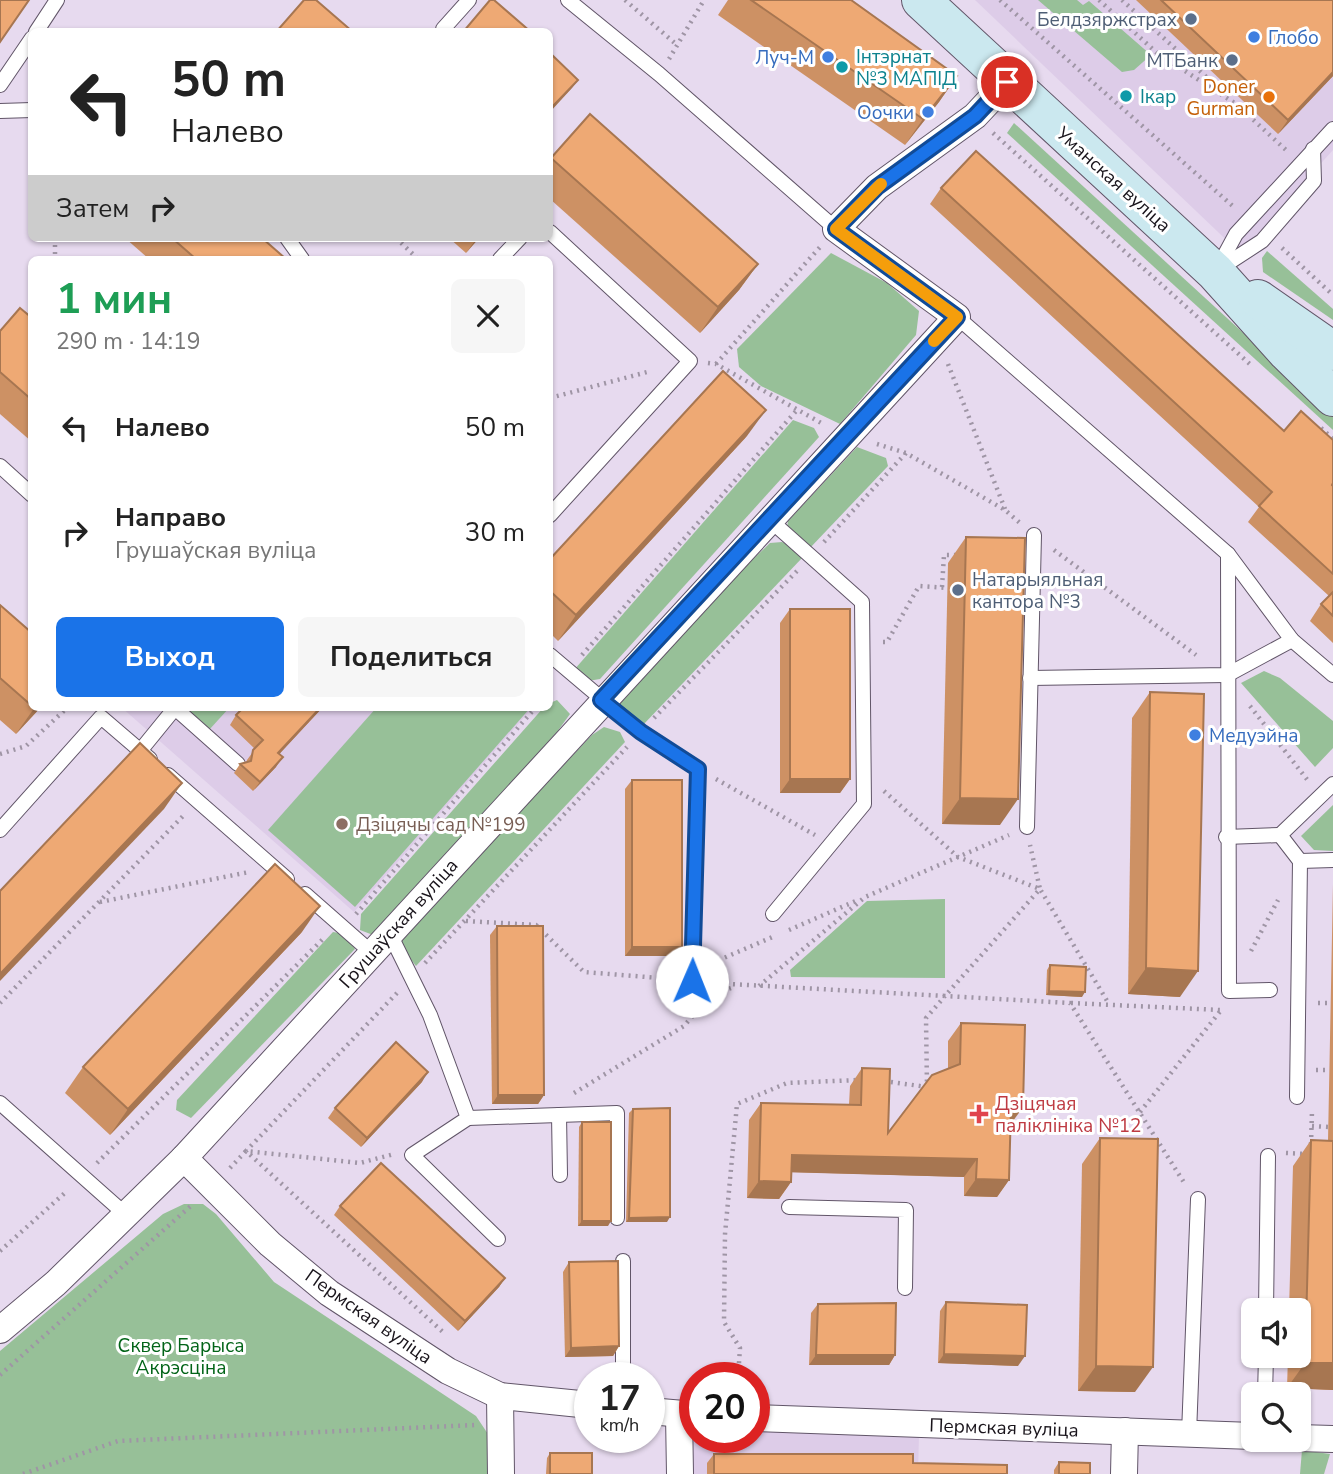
<!DOCTYPE html>
<html lang="ru">
<head>
<meta charset="utf-8">
<style>
	:root { --surface:#fff; --page:#f6f6f6; --text:#222; --muted:#767676; --accent:#1a73e8 }
	body { margin:0; font-family:"Nunito Sans",sans-serif; background:var(--page); color:var(--text); height:100vh; display:flex; flex-direction:column; font-size:26px; white-space:nowrap }
	* { box-sizing:border-box; margin:0 }
	p { font-size:23px; color:var(--muted) }
	.icon { flex:none; width:38px; height:38px; fill:none; stroke:currentColor; stroke-width:2; stroke-linecap:round; stroke-linejoin:round }
	.map { position:relative; flex:1; overflow:hidden }
	.details { position:absolute; left:28px; top:256px; width:525px; height:455px; display:flex; flex-direction:column; background:var(--surface); border-radius:10px; box-shadow:0 2px 5px #0004 }
	.details>* { flex:none }
	.top-card { position:absolute; left:28px; top:28px; width:525px; height:214px; border-radius:10px; box-shadow:0 2px 5px #0004; background:#fff; color:var(--text); overflow:hidden }
	.controls { position:absolute; left:1241px; top:1298px; display:grid; gap:14px }
	.controls a { display:grid; place-items:center; width:70px; height:70px; border-radius:10px; background:var(--surface); box-shadow:0 2px 5px #0004; font-size:35px }
	.speed { position:absolute; left:574px; top:1362px; display:flex; gap:14px; font-size:35px; font-weight:700; text-align:center }
	.speed>* { display:grid; place-content:center; width:91px; height:91px; border-radius:50%; background:var(--surface); box-shadow:0 2px 5px #0004; line-height:1 }
	.speed small { font-size:18px; font-weight:400 }
	.speed .limit { border:10px solid #d22; background:#fff; color:#111 }
	.pin { position:absolute; display:grid; place-items:center; width:60px; height:60px; color:#fff; margin:-30px; border:4px solid #fff; border-radius:50%; box-shadow:0 2px 7px #0007 }
	.me { position:absolute; width:77px; margin:-38px; rotate:1deg; stroke-linejoin:round; filter:drop-shadow(0 0 5px #0008) }
	.turn { display:flex; align-items:center; gap:24px; height:147px; padding:0 28px; font-size:32px }
	.turn .icon { width:91px; height:91px; stroke-width:2.5 }
	.turn b { display:block; font-size:49px; line-height:60px }
	.then { display:flex; align-items:center; height:66px; padding:0 28px; background:#0003; gap:14px; font-size:26px }
	.round { display:grid; place-items:center; flex:none; width:74px; height:74px; border-radius:10px; background:var(--page) }
	.headline { display:flex; align-items:center; justify-content:space-between; height:119px; padding:0 28px }
	h1 { font-size:42px; font-weight:700; line-height:52px; color:#1e9e55 }
	.primary-button { display:flex; gap:14px; margin-top:auto; padding:14px 28px }
	.primary-button a { flex:1; height:80px; border-radius:10px; background:var(--accent); color:#fff; font-size:28px; font-weight:700; line-height:80px; text-align:center }
	.primary-button a+a { background:var(--page); color:var(--text) }
	ul { padding:0; list-style:none }
	li { display:flex; align-items:center; gap:21px; height:105px; padding:0 28px }
	li div { flex:1 }
	li b { display:block; font-size:26px }
	li em { font-style:normal }
	.map>svg:first-child { display:block }
	.built { fill:#ddcce8 }
	.green { fill:#97c098 }
	.lines { fill:none; stroke-linecap:round; stroke-linejoin:round }
	.lane-casing { stroke:#615568; stroke-width:16 }
	.street-casing { stroke:#615568; stroke-width:28 }
	.secondary-casing { stroke:#615568; stroke-width:40 }
	.path { stroke:#9f95a5; stroke-width:4.5; stroke-dasharray:2 5; stroke-linecap:butt }
	.lane { stroke:#fff; stroke-width:14 }
	.street { stroke:#fff; stroke-width:26 }
	.secondary { stroke:#cbe8ef; stroke-width:38 }
	.wall { fill:#cd9164 }
	.shaded-wall { fill:#a77651 }
	.building { fill:#eea974; stroke:#a77651; stroke-width:2 }
	.route-casing { stroke:#114b97; stroke-width:18 }
	.route { stroke:#1a73e8; stroke-width:12 }
	.slow { stroke:#f59e0b; stroke-width:12 }
	.service-dot { fill:#5c6f8a; stroke:#fff; stroke-width:2.5 }
	.shop-dot { fill:#3f7fe0; stroke:#fff; stroke-width:2.5 }
	.culture-dot { fill:#0f9aa8; stroke:#fff; stroke-width:2.5 }
	.food-dot { fill:#e8710a; stroke:#fff; stroke-width:2.5 }
	.education-dot { fill:#8d6e63; stroke:#fff; stroke-width:2.5 }
	.health-dot { fill:#e0444e; stroke:#fff; stroke-width:2.5 }
	.labels { text-anchor:middle; stroke-width:6; stroke-linejoin:round; paint-order:stroke }
	.service-label { font-size:19px; fill:#4e5e75; stroke:#fff; text-anchor:end }
	.shop-label { font-size:19px; fill:#366cbe; stroke:#fff; text-anchor:start }
	.culture-label { font-size:19px; fill:#0d838f; stroke:#fff; text-anchor:start }
	.food-label { font-size:19px; fill:#c56008; stroke:#fff; text-anchor:end }
	.street-label { font-size:19px; fill:#19141b; stroke:#fff }
	.education-label { font-size:19px; fill:#785e54; stroke:#fff; text-anchor:start }
	.health-label { font-size:19px; fill:#be3a42; stroke:#fff; text-anchor:start }
	.park-label { font-size:19px; fill:#026418; stroke:#fff }
</style>
</head>
<body>
<div class="map">
<svg width="1333" height="1474" viewBox="0 0 1333 1474">
	<rect width="100%" height="100%" fill="#e7daef"/>
	<g class="built">
		<polygon points="975,0 1333,0 1333,150 1240,253"/>
		<polygon points="121,707 533,707 354,912"/>
		<polygon points="690,1430 695,1430 695,1437 754,1437 754,1431 919,1434 918,1474 690,1474"/>
	</g>
	<g class="green">
		<polygon points="1038,0 1077,0 1083,5 1089,1 1151,55 1134,70 1122,72"/>
		<polygon points="1014,123 1333,415 1333,430 1007,133"/>
		<polygon points="1267,251 1333,309 1333,320 1263,272 1262,258"/>
		<polygon points="831,253 887,283 919,311 916,335 840,424 761,386 739,367 737,349"/>
		<polygon points="793,420 814,428 819,437 810,447 600,679 588,681 574,670"/>
		<polygon points="857,447 886,458 888,466 809,549 787,528 788,521"/>
		<polygon points="782,542 798,550 803,557 643,725 630,721 617,702 726,585 770,543"/>
		<polygon points="1264,671 1280,678 1333,721 1333,748 1315,767 1241,683"/>
		<polygon points="557,700 570,714 557,732 382,930 373,935 360,930 361,914 544,707 550,707 550,703"/>
		<polygon points="184,707 230,707 209,730"/>
		<polygon points="377,707 531,707 355,907 268,830"/>
		<polygon points="604,727 620,732 625,742 416,966 404,951 401,936 592,735"/>
		<polygon points="1333,805 1333,851 1314,850 1301,836"/>
		<polygon points="945,899 945,978 791,977 790,970 867,901"/>
		<polygon points="333,932 345,934 355,949 191,1118 176,1110 177,1100"/>
		<polygon points="184,1204 203,1204 216,1214 274,1282 476,1416 494,1443 494,1474 0,1474 0,1351 163,1214"/>
		<polygon points="1302,1450 1330,1454 1324,1474 1300,1474"/>
	</g>
	<g class="lines">
		<defs>
			<g id="lane">
				<polyline points="568,0 659,74 836,229"/>
				<polyline points="443,29 469,0"/>
				<polyline points="36,32 57,0"/>
				<polyline points="0,85 32,38"/>
				<polyline points="0,111 32,110"/>
				<polyline points="550,232 690,361 550,515"/>
				<polyline points="287,238 302,259"/>
				<polyline points="500,259 520,238"/>
				<polyline points="1216,271 1236,234 1333,129"/>
				<polyline points="1216,271 1262,241 1314,181 1313,149"/>
				<polyline points="957,317 1228,554 1292,640 1333,675"/>
				<polyline points="0,466 32,495"/>
				<polyline points="770,520 862,602 864,804 773,914"/>
				<polyline points="1228,554 1229,991 1270,990"/>
				<polyline points="550,655 641,732 698,769 692,981"/>
				<polyline points="1030,678 1227,675 1292,640"/>
				<polyline points="140,751 175,708 238,764"/>
				<polyline points="168,775 287,879"/>
				<polyline points="1027,827 1034,535"/>
				<polyline points="0,830 101,717 150,759"/>
				<polyline points="1226,837 1280,835"/>
				<polyline points="1300,861 1333,860"/>
				<polyline points="305,894 371,952"/>
				<polyline points="389,932 430,1015 468,1118 412,1155 498,1239"/>
				<polyline points="1297,1097 1300,861 1280,835 1333,784"/>
				<polyline points="0,1103 125,1214"/>
				<polyline points="559,1115 560,1175"/>
				<polyline points="468,1118 617,1113 617,1218"/>
				<polyline points="789,1207 906,1210 905,1288"/>
				<polyline points="1266,1311 1268,1156"/>
				<polyline points="623,1377 623,1261"/>
				<polyline points="1265,1395 1266,1356"/>
				<polyline points="1189,1434 1198,1199"/>
			</g>
			<g id="street">
				<polyline points="184,1158 270,1244 329,1293 448,1371 500,1396 590,1405"/>
				<polyline points="0,1330 56,1283 184,1158 957,317 836,229 877,187 975,116 1007,82"/>
				<polyline points="500,1396 501,1474"/>
				<polyline points="649,1411 695,1415"/>
				<polyline points="679,1414 680,1474"/>
				<polyline points="754,1418 1253,1436"/>
				<polyline points="1298,1438 1333,1439"/>
				<polyline points="1124,1474 1125,1431"/>
			</g>
			<g id="secondary">
				<polyline points="921,0 1215,272 1287,352 1333,397"/>
				<polyline points="1258,299 1333,351"/>
			</g>
		</defs>
		<use href="#lane" class="lane-casing"/>
		<use href="#street" class="street-casing"/>
		<use href="#secondary" class="secondary-casing"/>
		<g class="path">
			<polyline points="625,0 677,45"/>
			<polyline points="1000,0 1235,208"/>
			<polyline points="1099,0 1157,53 1236,104 1286,150"/>
			<polyline points="1122,0 1225,94"/>
			<polyline points="669,59 704,0"/>
			<polyline points="993,133 1252,366"/>
			<polyline points="55,238 55,259"/>
			<polyline points="396,238 418,259"/>
			<polyline points="1282,248 1333,295"/>
			<polyline points="708,363 716,364 823,424"/>
			<polyline points="716,364 820,247"/>
			<polyline points="948,364 1005,509"/>
			<polyline points="550,398 651,371"/>
			<polyline points="1321,428 1333,439"/>
			<polyline points="877,444 906,453"/>
			<polyline points="824,542 906,453 1005,510 1020,523"/>
			<polyline points="1054,550 1196,655"/>
			<polyline points="942,587 944,555 959,555"/>
			<polyline points="883,642 887,642 919,586 948,588"/>
			<polyline points="582,655 796,411"/>
			<polyline points="1250,706 1309,782"/>
			<polyline points="654,718 797,571"/>
			<polyline points="0,754 26,746 68,707"/>
			<polyline points="716,779 815,835"/>
			<polyline points="884,791 958,857 1040,889 1109,1004"/>
			<polyline points="100,902 249,872"/>
			<polyline points="356,914 536,707"/>
			<polyline points="466,921 536,925 584,972 672,979"/>
			<polyline points="789,930 858,900"/>
			<polyline points="1251,951 1278,900"/>
			<polyline points="425,963 627,747"/>
			<polyline points="712,963 775,936"/>
			<polyline points="712,983 945,996 1040,889 1030,845"/>
			<polyline points="759,986 865,897 1009,835"/>
			<polyline points="397,993 246,1151 445,1334"/>
			<polyline points="0,1003 185,814"/>
			<polyline points="1071,1003 1220,1010"/>
			<polyline points="1318,1003 1331,1003"/>
			<polyline points="1316,1070 1330,1070"/>
			<polyline points="884,1081 927,1087 926,1018 945,996 1070,1003 1185,1184"/>
			<polyline points="574,1093 684,1026 711,995 734,987"/>
			<polyline points="1140,1112 1222,1009"/>
			<polyline points="1312,1126 1329,1127"/>
			<polyline points="1311,1144 1312,1111"/>
			<polyline points="1286,1153 1306,1154"/>
			<polyline points="97,1163 324,938"/>
			<polyline points="230,1168 246,1151 360,1163 394,1154"/>
			<polyline points="0,1251 67,1191"/>
			<polyline points="0,1375 193,1204"/>
			<polyline points="738,1377 740,1348 724,1322 725,1234 737,1104 787,1083 858,1080"/>
			<polyline points="23,1474 118,1441 475,1425"/>
		</g>
		<use href="#lane" class="lane"/>
		<use href="#street" class="street"/>
		<use href="#secondary" class="secondary"/>
	</g>
	<g class="wall">
		<polygon points="728,0 851,0 957,76 939,102 905,145 718,15"/>
		<polygon points="1136,0 1333,0 1333,76 1278,134"/>
		<polygon points="590,114 758,264 739,290 700,333 550,199 550,159"/>
		<polygon points="941,188 1284,431 1333,440 1333,643 1310,621 1321,604 1329,596 1248,522 1259,507 930,204"/>
		<polygon points="125,238 262,238 286,259 149,259"/>
		<polygon points="449,238 479,238 466,253"/>
		<polygon points="32,318 32,442 0,414 0,331"/>
		<polygon points="747,436 558,641 550,633 550,559"/>
		<polygon points="966,537 1000,825 942,824 948,563"/>
		<polygon points="0,605 32,707 41,707 16,734 0,720"/>
		<polygon points="790,609 850,779 840,793 780,793 780,623"/>
		<polygon points="1150,692 1180,997 1128,994 1132,718"/>
		<polygon points="323,707 279,754 276,767 253,791 234,773 240,764 246,763 247,760 255,749 230,725 236,715"/>
		<polygon points="632,780 682,947 675,956 625,956 625,789"/>
		<polygon points="1333,884 1333,1390 1287,1388 1288,1356 1298,1356 1298,1311 1289,1311 1293,1166 1311,1140 1328,1141"/>
		<polygon points="497,926 544,1095 538,1104 492,1104 490,935"/>
		<polygon points="302,932 110,1135 65,1093 83,1067"/>
		<polygon points="1050,965 1082,997 1046,995 1047,970"/>
		<polygon points="961,1023 1011,1124 1009,1180 997,1197 964,1196 964,1177 791,1172 791,1182 779,1199 747,1198 749,1120 761,1103 849,1105 850,1086 862,1068 888,1133 948,1069 948,1041"/>
		<polygon points="422,1082 361,1147 328,1118 335,1108"/>
		<polygon points="633,1109 667,1222 626,1222 629,1113"/>
		<polygon points="582,1122 608,1226 578,1226 579,1127"/>
		<polygon points="1100,1138 1135,1392 1078,1391 1082,1164"/>
		<polygon points="340,1206 505,1278 499,1287 458,1331 334,1215"/>
		<polygon points="569,1262 619,1346 613,1356 565,1357 563,1272"/>
		<polygon points="946,1302 1018,1366 938,1363 940,1311"/>
		<polygon points="818,1304 895,1355 889,1365 809,1365 811,1313"/>
		<polygon points="550,1453 592,1474 546,1474 547,1458"/>
		<polygon points="714,1454 913,1463 1007,1474 707,1474 707,1463"/>
		<polygon points="1059,1462 1090,1474 1054,1474 1054,1470"/>
	</g>
	<g class="shaded-wall">
		<polygon points="1333,72 1333,76 1278,134 1288,120"/>
		<polygon points="957,76 939,102 905,145 923,119"/>
		<polygon points="578,80 572,88 550,112 552,107"/>
		<polygon points="477,238 479,238 466,253"/>
		<polygon points="758,264 739,290 700,333 718,307"/>
		<polygon points="766,410 747,436 558,641 576,615"/>
		<polygon points="35,707 41,707 16,734"/>
		<polygon points="321,707 323,707 272,762 278,753"/>
		<polygon points="283,757 276,767 253,791 260,782"/>
		<polygon points="790,779 850,779 840,793 780,793"/>
		<polygon points="182,783 164,809 0,981 0,974"/>
		<polygon points="960,798 1018,799 1000,825 942,824"/>
		<polygon points="320,906 302,932 110,1135 128,1109"/>
		<polygon points="632,947 682,947 675,956 625,956"/>
		<polygon points="1146,968 1198,971 1180,997 1128,994"/>
		<polygon points="1049,991 1085,992 1082,997 1046,995"/>
		<polygon points="428,1072 422,1082 361,1147 367,1138"/>
		<polygon points="498,1095 544,1095 538,1104 492,1104"/>
		<polygon points="1011,1107 1023,1107 1011,1124 999,1124"/>
		<polygon points="792,1155 977,1159 964,1177 780,1172"/>
		<polygon points="976,1179 1009,1180 997,1197 964,1196"/>
		<polygon points="759,1181 791,1182 779,1199 747,1198"/>
		<polygon points="670,1217 667,1222 626,1222 629,1218"/>
		<polygon points="582,1221 611,1221 608,1226 578,1226"/>
		<polygon points="505,1278 499,1287 458,1331 465,1321"/>
		<polygon points="619,1346 613,1356 565,1357 571,1348"/>
		<polygon points="944,1354 1025,1356 1018,1366 938,1363"/>
		<polygon points="816,1355 895,1355 889,1365 809,1365"/>
		<polygon points="1305,1363 1333,1363 1333,1390 1287,1388"/>
		<polygon points="1096,1366 1153,1367 1135,1392 1078,1391"/>
	</g>
	<g class="building">
		<polygon points="0,0 29,0 0,42"/>
		<polygon points="304,0 316,0 353,32 276,32"/>
		<polygon points="490,0 494,0 531,32 463,32"/>
		<polygon points="751,0 851,0 957,76 923,119"/>
		<polygon points="1161,0 1333,0 1333,72 1288,120"/>
		<polygon points="550,53 578,80 552,107 550,105"/>
		<polygon points="590,114 758,264 718,307 551,158"/>
		<polygon points="976,151 1284,431 1301,411 1333,440 1333,483 1332,485 1333,486 1333,574 1259,506 1272,492 941,188"/>
		<polygon points="172,238 262,238 286,259 196,259"/>
		<polygon points="20,308 32,318 32,400 0,372 0,331"/>
		<polygon points="723,371 766,410 576,615 550,591 550,559"/>
		<polygon points="966,537 1025,538 1018,799 960,798"/>
		<polygon points="1333,592 1333,616 1321,604"/>
		<polygon points="0,605 32,633 32,706 0,678"/>
		<rect x="790" y="609" width="60" height="170"/>
		<polygon points="1150,692 1204,694 1198,971 1146,968"/>
		<polygon points="244,707 321,707 278,753 283,757 260,782 240,764 251,761 253,750 263,740 236,715"/>
		<polygon points="140,743 182,783 0,974 0,891"/>
		<rect x="632" y="780" width="50" height="167"/>
		<polygon points="275,864 320,906 128,1109 83,1067"/>
		<polygon points="497,926 543,926 544,1095 498,1095"/>
		<polygon points="1050,965 1086,967 1085,992 1049,991"/>
		<polygon points="961,1023 1025,1025 1023,1107 1011,1107 1009,1180 976,1179 977,1159 792,1155 791,1182 759,1181 761,1103 861,1105 862,1068 890,1069 888,1133 932,1075 960,1064"/>
		<polygon points="396,1042 428,1072 367,1138 335,1108"/>
		<polygon points="670,1108 670,1217 629,1218 633,1109"/>
		<rect x="582" y="1122" width="29" height="99"/>
		<polygon points="1100,1138 1158,1139 1153,1367 1096,1366"/>
		<polygon points="1311,1140 1333,1141 1333,1363 1305,1363"/>
		<polygon points="381,1163 505,1278 465,1321 340,1206"/>
		<polygon points="618,1261 619,1346 571,1348 569,1262"/>
		<polygon points="946,1302 1027,1305 1025,1356 944,1354"/>
		<polygon points="896,1303 895,1355 816,1355 818,1304"/>
		<rect x="550" y="1453" width="42" height="21"/>
		<polygon points="714,1454 913,1454 913,1463 1007,1465 1007,1474 714,1474"/>
		<polygon points="1059,1462 1090,1463 1090,1474 1059,1474"/>
	</g>
	<g class="lines">
		<defs>
			<polyline id="route" points="692,981 698,769 641,732 601,700 957,317 836,229 877,187 975,116 1007,82"/>
		</defs>
		<use href="#route" class="route-casing"/>
		<use href="#route" class="route"/>
		<polyline class="slow" points="881,184 836,229 957,317 934,341"/>
	</g>
	<g class="service-dot">
		<circle cx="1191" cy="19" r="7"/>
		<circle cx="1232" cy="60" r="7"/>
		<circle cx="958" cy="590" r="7"/>
	</g>
	<g class="shop-dot">
		<circle cx="1254" cy="37" r="7"/>
		<circle cx="828" cy="57" r="7"/>
		<circle cx="928" cy="112" r="7"/>
		<circle cx="1195" cy="735" r="7"/>
	</g>
	<g class="culture-dot">
		<circle cx="842" cy="67" r="7"/>
		<circle cx="1126" cy="96" r="7"/>
	</g>
	<circle class="food-dot" cx="1269" cy="97" r="7"/>
	<circle class="education-dot" cx="342" cy="824" r="7"/>
	<path class="health-dot" d="M975.5 1103.5h7v7h7v7h-7v7h-7v-7h-7v-7h7z"/>
	<g class="labels">
		<g class="service-label">
			<text x="1177" y="26">Белдзяржстрах</text>
			<text x="1218" y="67">МТБанк</text>
			<text x="972" y="586" text-anchor="start">Натарыяльная<tspan x="972" dy="22">кантора №3</tspan></text>
		</g>
		<g class="shop-label">
			<text x="1268" y="44">Глобо</text>
			<text x="814" y="64" text-anchor="end">Луч-М</text>
			<text x="914" y="119" text-anchor="end">Оочки</text>
			<text x="1209" y="742">Медуэйна</text>
		</g>
		<g class="culture-label">
			<text x="856" y="63">Інтэрнат<tspan x="856" dy="22">№3 МАПІД</tspan></text>
			<text x="1140" y="103">Ікар</text>
		</g>
		<g class="food-label">
			<text x="1255" y="93">Doner<tspan x="1255" dy="22">Gurman</tspan></text>
		</g>
		<g class="street-label">
			<text transform="translate(1114 179) rotate(42)" y="7">Уманская вуліца</text>
			<text transform="translate(398 923) rotate(-48)" y="7">Грушаўская вуліца</text>
			<text transform="translate(369 1316) rotate(35)" y="7">Пермская вуліца</text>
			<text transform="translate(1004 1427) rotate(2)" y="7">Пермская вуліца</text>
		</g>
		<g class="education-label">
			<text x="356" y="831">Дзіцячы сад №199</text>
		</g>
		<g class="health-label">
			<text x="995" y="1110">Дзіцячая<tspan x="995" dy="22">паліклініка №12</tspan></text>
		</g>
		<g class="park-label">
			<text x="181" y="1352">Сквер Барыса<tspan x="181" dy="22">Акрэсціна</tspan></text>
		</g>
	</g>
</svg>
<div class="controls">
<a><svg class="icon" aria-label="sound" viewBox="0 0 24 24"><path d="M4 9h4l5-4v14l-5-4H4zM17 9q2 3 0 6"/></svg></a>
<a><svg class="icon" aria-label="search" viewBox="0 0 24 24"><circle cx="10" cy="10" r="6"/><path d="M15 15l6 6"/></svg></a>
</div>
<div class="speed"><div>17<small>km/h</small></div><div class="limit">20</div></div>
<div class="pin" style="left:1007px;top:82px;background:#d93025"><svg class="icon" aria-label="arrive" viewBox="0 0 24 24"><path d="M6 21V4h12l-3 4 3 4H6"/></svg></div>
<svg class="me" style="left:692px;top:981px" viewBox="-20 -20 40 40"><circle r="19" fill="#fff"/><path d="M0-13L10 11 0 6-10 11z" fill="#1a73e8"/></svg>
<div class="top-card">
<div class="turn"><svg class="icon" aria-label="left" viewBox="0 0 24 24"><path d="M17 20v-9H6M10 6l-5 5 5 5"/></svg><div><b>50 m</b>Налево</div></div>
<div class="then">Затем<svg class="icon" aria-label="right" viewBox="0 0 24 24"><path d="M7 20v-9h11M14 6l5 5-5 5"/></svg></div>
</div>
<section class="details">
<div class="headline"><div><h1>1 мин</h1><p>290 m · 14:19</p></div><a class="round"><svg class="icon" aria-label="close" viewBox="0 0 24 24"><path d="M6 6l12 12M18 6L6 18"/></svg></a></div>
<ul>
<li><svg class="icon" aria-label="left" viewBox="0 0 24 24"><path d="M17 20v-9H6M10 6l-5 5 5 5"/></svg><div><b>Налево</b></div><em>50 m</em></li>
<li><svg class="icon" aria-label="right" viewBox="0 0 24 24"><path d="M7 20v-9h11M14 6l5 5-5 5"/></svg><div><b>Направо</b><p>Грушаўская вуліца</p></div><em>30 m</em></li>
</ul>
<div class="primary-button"><a>Выход</a><a>Поделиться</a></div>
</section>
</div>
</body>
</html>
